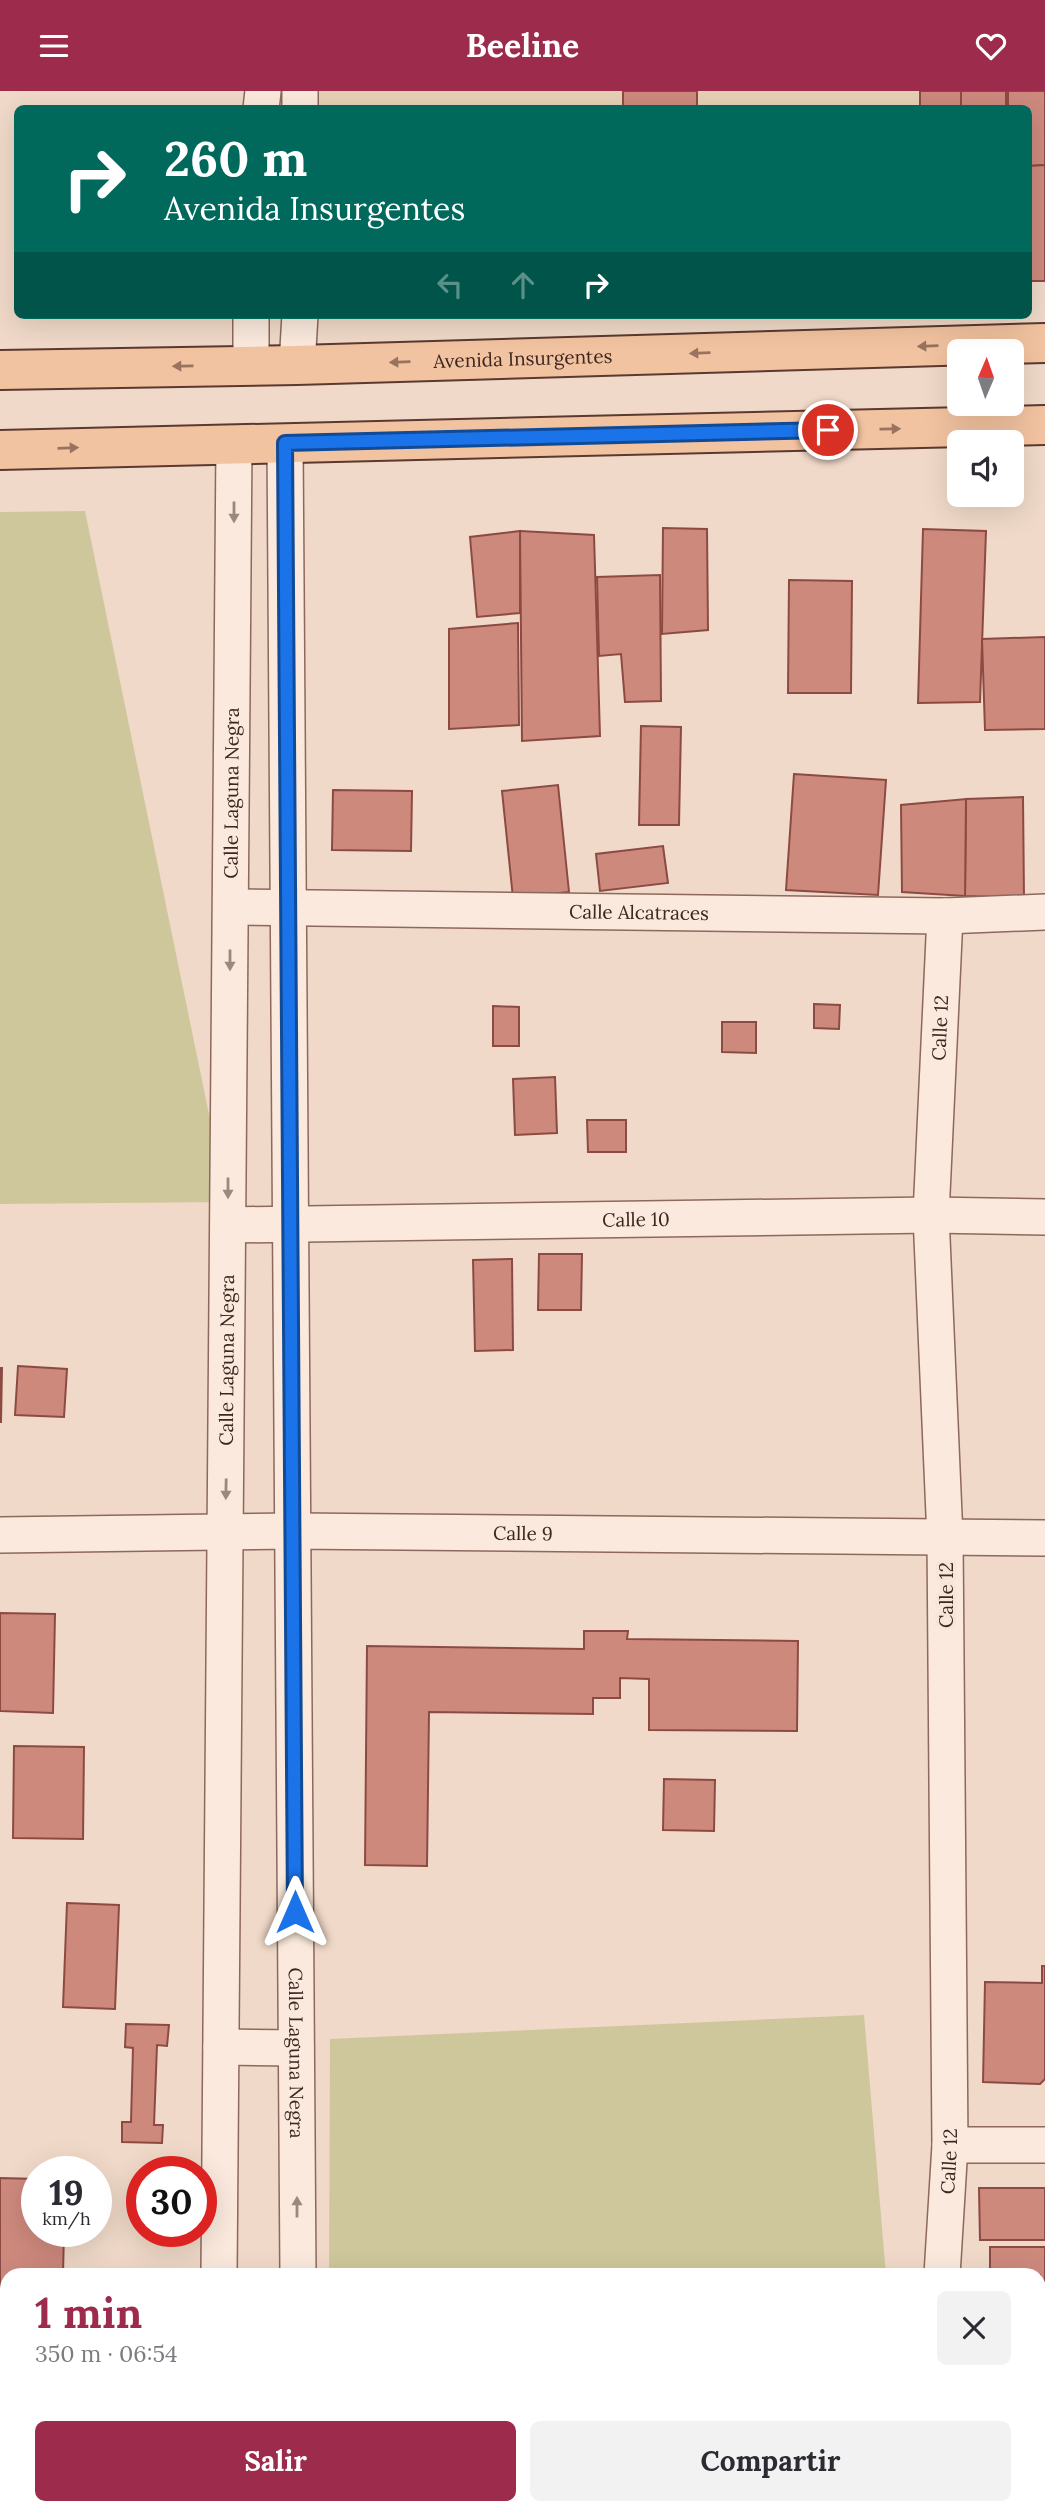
<!DOCTYPE html>
<html lang="es">
<head>
<meta charset="utf-8">
<style>
	:root { --surface:#fff; --page:#f2f2f3; --text:#2b2b33; --muted:#7c7c81; --accent:#9d2b4b }
	body { margin:0; font-family:Lora,serif; background:var(--page); color:var(--text); height:100vh; display:flex; flex-direction:column; font-size:26px; white-space:nowrap }
	* { box-sizing:border-box; margin:0 }
	p { font-size:23px; color:var(--muted) }
	.icon { flex:none; width:38px; height:38px; fill:none; stroke:currentColor; stroke-width:2; stroke-linecap:round; stroke-linejoin:round }
	.map { position:relative; flex:1; overflow:hidden }
	.drawer { position:absolute; left:0px; top:2177px; width:1046px; height:247px; display:flex; flex-direction:column; background:var(--surface); border-radius:21px 21px 0 0; box-shadow:0 7px 28px #0002 }
	.drawer>* { flex:none }
	.top-card { position:absolute; left:14px; top:14px; width:1018px; height:214px; border-radius:10px; box-shadow:0 7px 28px #0002; background:#00695c; color:#fff; overflow:hidden }
	.needle { width:46px; rotate:2deg }
	.fabs { position:absolute; left:947px; top:248px; display:grid; gap:14px }
	.fabs a { display:grid; place-items:center; width:77px; height:77px; border-radius:10px; background:var(--surface); box-shadow:0 7px 28px #0002; font-size:35px }
	.speed { position:absolute; left:21px; top:2065px; display:flex; gap:14px; font-size:35px; font-weight:700; text-align:center }
	.speed>* { display:grid; place-content:center; width:91px; height:91px; border-radius:50%; background:var(--surface); box-shadow:0 7px 28px #0002; line-height:1 }
	.speed small { font-size:18px; font-weight:400 }
	.speed .limit { border:10px solid #d22; background:#fff; color:#111 }
	.pin { position:absolute; display:grid; place-items:center; width:60px; height:60px; color:#fff; margin:-30px; border:4px solid #fff; border-radius:50%; box-shadow:0 2px 7px #0007 }
	.me { position:absolute; width:77px; margin:-38px; rotate:0deg; stroke-linejoin:round; filter:drop-shadow(0 0 5px #0008) }
	.turn { display:flex; align-items:center; gap:24px; height:147px; padding:0 35px; font-size:32px }
	.turn .icon { width:91px; height:91px; stroke-width:2.5 }
	.turn b { display:block; font-size:49px; line-height:60px }
	.lanes { display:flex; align-items:center; height:66px; padding:0 35px; background:#0003; justify-content:center; gap:35px; direction:ltr }
	.lanes .off { opacity:.35 }
	.round { display:grid; place-items:center; flex:none; width:74px; height:74px; border-radius:10px; background:var(--page) }
	.summary { display:flex; align-items:center; justify-content:space-between; height:119px; padding:0 35px }
	h1 { font-size:42px; font-weight:700; line-height:52px; color:var(--accent) }
	.cta { display:flex; gap:14px; margin-top:auto; padding:14px 35px }
	.cta a { flex:1; height:80px; border-radius:10px; background:var(--accent); color:#fff; font-size:28px; font-weight:700; line-height:80px; text-align:center }
	.cta a+a { background:var(--page); color:var(--text) }
	header { display:flex; justify-content:space-between; align-items:center; height:91px; padding:0 35px; background:var(--accent); color:#fff; font-size:32px; font-weight:700 }
	.map>svg:first-child { display:block }
	.farmland { fill:#e6d1b5 }
	.green { fill:#cec79b }
	.building { fill:#ce897d; stroke:#8c4b42; stroke-width:2 }
	.lines { fill:none; stroke-linecap:round; stroke-linejoin:round }
	.minor-casing { stroke:#8c695c; stroke-width:38 }
	.primary-casing { stroke:#5a3930; stroke-width:42 }
	.minor { stroke:#fae9dc; stroke-width:35 }
	.primary { stroke:#f2c3a0; stroke-width:38 }
	.oneway { fill:#987460 }
	.oneway2 { fill:#9c887e }
	.route-casing { stroke:#114b97; stroke-width:18 }
	.route { stroke:#1a73e8; stroke-width:12 }
	.labels { text-anchor:middle; stroke-width:7; stroke-linejoin:round; paint-order:stroke }
	.street-label { font-size:19px; fill:#3d2620; stroke:#f7e6d8 }
</style>
</head>
<body>
<header><svg class="icon" aria-label="menu" viewBox="0 0 24 24"><path d="M4 6h16M4 12h16M4 18h16"/></svg>Beeline<svg class="icon" aria-label="heart" viewBox="0 0 24 24"><path d="M12 20l-8-8c-3-5 5-10 8-4 3-6 11-1 8 4z"/></svg></header>
<div class="map">
<svg width="1045" height="2423" viewBox="0 0 1045 2423">
	<rect width="100%" height="100%" fill="#f0d9c8"/>
	<g class="farmland">
		<polygon points="307,0 623,0 623,17 306,18"/>
		<rect x="697" y="0" width="222" height="17"/>
	</g>
	<g class="green">
		<polygon points="85,420 227,1111 0,1113 0,421"/>
		<polygon points="864,1924 886,2184 329,2184 330,1948"/>
	</g>
	<g class="building">
		<rect x="623" y="0" width="74" height="18"/>
		<rect x="920" y="0" width="41" height="18"/>
		<rect x="961" y="0" width="45" height="18"/>
		<polygon points="1008,0 1045,0 1045,74 1029,75 1029,18 1008,18"/>
		<polygon points="1045,74 1045,190 1029,190 1029,75"/>
		<polygon points="663,437 707,438 708,539 662,543"/>
		<polygon points="923,438 986,440 980,611 918,612"/>
		<polygon points="520,440 594,444 600,645 522,650"/>
		<polygon points="520,440 520,522 477,526 470,446"/>
		<polygon points="660,484 661,610 625,611 621,563 599,565 597,486"/>
		<polygon points="789,489 852,490 851,602 788,602"/>
		<polygon points="518,532 519,634 449,638 449,538"/>
		<polygon points="1045,546 1045,638 985,639 982,548"/>
		<polygon points="641,635 681,636 679,734 639,734"/>
		<polygon points="794,683 886,689 878,804 786,799"/>
		<polygon points="558,694 569,801 513,807 502,700"/>
		<polygon points="333,699 412,700 411,760 332,759"/>
		<polygon points="1023,706 1024,807 965,805 966,708"/>
		<polygon points="966,708 965,805 902,801 901,714"/>
		<polygon points="663,755 668,792 600,800 596,763"/>
		<polygon points="814,913 840,914 839,938 814,937"/>
		<polygon points="493,915 519,916 519,955 493,955"/>
		<polygon points="722,931 756,931 756,962 722,961"/>
		<polygon points="555,986 557,1042 515,1044 513,988"/>
		<polygon points="587,1029 626,1029 626,1061 588,1061"/>
		<polygon points="539,1163 582,1163 581,1219 538,1219"/>
		<polygon points="512,1168 513,1259 475,1260 473,1169"/>
		<polygon points="18,1275 67,1278 64,1326 15,1324"/>
		<polygon points="0,1277 2,1277 1,1331 0,1331"/>
		<polygon points="0,1522 55,1523 53,1622 0,1620"/>
		<polygon points="584,1540 628,1540 627,1548 798,1550 797,1640 649,1639 649,1588 620,1587 620,1607 593,1607 593,1623 429,1621 427,1775 365,1774 367,1555 584,1558"/>
		<polygon points="14,1655 84,1656 83,1748 13,1747"/>
		<polygon points="664,1688 715,1689 714,1740 663,1739"/>
		<polygon points="67,1812 119,1814 115,1918 63,1916"/>
		<polygon points="1042,1875 1045,1875 1045,1988 1040,1993 983,1991 985,1891 1042,1892"/>
		<polygon points="126,1933 169,1934 167,1955 157,1954 154,2034 163,2034 162,2052 122,2051 122,2031 131,2031 133,1957 125,1956"/>
		<polygon points="0,2087 37,2088 37,2140 64,2140 63,2184 7,2184 7,2202 0,2202"/>
		<polygon points="979,2097 1045,2097 1045,2149 980,2149"/>
		<polygon points="990,2156 1045,2156 1045,2196 1040,2196 1040,2184 990,2184"/>
		<polygon points="0,2375 7,2375 7,2417 50,2417 50,2423 0,2423"/>
		<polygon points="1040,2402 1045,2402 1045,2423 1000,2423 1000,2417 1040,2417"/>
	</g>
	<g class="lines">
		<defs>
			<g id="minor">
				<polyline points="261,18 263,0"/>
				<polyline points="300,18 300,0"/>
				<polyline points="251,224 251,274"/>
				<polyline points="297,274 300,224"/>
				<path id="s1" d="M285 352 298 2184"/>
				<path id="s2" d="M231 816 945 825 1045 821"/>
				<path id="s3" d="M228 1134 931 1124 1045 1126"/>
				<path id="s4" d="M0 1444 293 1440 1045 1447"/>
				<polyline points="221,1956 296,1957"/>
				<polyline points="950,2054 1045,2054"/>
				<path id="s5" d="M219 2184 234 353"/>
				<path id="s6" d="M942 2184 950 2054 945 1447 931 1124 945 825"/>
				<polyline points="1040,2362 1045,2362"/>
				<polyline points="299,2417 299,2423"/>
				<polyline points="933,2417 933,2423"/>
				<polyline points="217,2423 217,2417"/>
			</g>
			<g id="primary">
				<path id="s7" d="M0 279 297 274 1045 252"/>
				<polyline points="0,359 1045,334"/>
			</g>
		</defs>
		<use href="#minor" class="minor-casing"/>
		<use href="#primary" class="primary-casing"/>
		<use href="#minor" class="minor"/>
		<use href="#primary" class="primary"/>
	</g>
	<defs><path id="oneway-solid" d="M-6-.8H1V-3.2L6.5 0L1 3.2V.8H-6Z" transform="scale(1.75)"/></defs>
	<g class="oneway">
		<use href="#oneway-solid" transform="translate(928 255) rotate(178)"/>
		<use href="#oneway-solid" transform="translate(700 262) rotate(178)"/>
		<use href="#oneway-solid" transform="translate(400 271) rotate(178)"/>
		<use href="#oneway-solid" transform="translate(183 275) rotate(179)"/>
		<use href="#oneway-solid" transform="translate(890 338) rotate(-1)"/>
		<use href="#oneway-solid" transform="translate(68 357) rotate(-2)"/>
	</g>
	<g class="oneway2">
		<use href="#oneway-solid" transform="translate(234 421) rotate(90)"/>
		<use href="#oneway-solid" transform="translate(230 869) rotate(90)"/>
		<use href="#oneway-solid" transform="translate(228 1097) rotate(90)"/>
		<use href="#oneway-solid" transform="translate(226 1398) rotate(91)"/>
		<use href="#oneway-solid" transform="translate(297 2116) rotate(-90)"/>
	</g>
	<g class="lines">
		<defs>
			<polyline id="route" points="295,1821 285,352 828,339"/>
		</defs>
		<use href="#route" class="route-casing"/>
		<use href="#route" class="route"/>
	</g>
	<g class="labels">
		<g class="street-label">
			<text dy="7" stroke="none"><textPath href="#s7" startOffset="523">Avenida Insurgentes</textPath></text>
			<text dy="7" stroke="none"><textPath href="#s5" startOffset="1482">Calle Laguna Negra</textPath></text>
			<text dy="7" stroke="none"><textPath href="#s2" startOffset="408">Calle Alcatraces</textPath></text>
			<text dy="7" stroke="none"><textPath href="#s6" startOffset="1248">Calle 12</textPath></text>
			<text dy="7" stroke="none"><textPath href="#s3" startOffset="408">Calle 10</textPath></text>
			<text dy="7" stroke="none"><textPath href="#s5" startOffset="915">Calle Laguna Negra</textPath></text>
			<text dy="7" stroke="none"><textPath href="#s4" startOffset="523">Calle 9</textPath></text>
			<text transform="translate(946 1504) rotate(-90)" y="7">Calle 12</text>
			<text dy="7" stroke="none"><textPath href="#s1" startOffset="1610">Calle Laguna Negra</textPath></text>
			<text dy="7" stroke="none"><textPath href="#s6" startOffset="114">Calle 12</textPath></text>
		</g>
	</g>
</svg>
<div class="fabs">
<a><svg class="needle" viewBox="-14 -14 28 28"><path d="M0-13l5 13h-10z" fill="#e53935"/><path d="M0 13l5-13h-10z" fill="#7c7c81"/></svg></a>
<a><svg class="icon" aria-label="sound" viewBox="0 0 24 24"><path d="M4 9h4l5-4v14l-5-4H4zM17 9q2 3 0 6"/></svg></a>
</div>
<div class="speed"><div>19<small>km/h</small></div><div class="limit">30</div></div>
<div class="pin" style="left:828px;top:339px;background:#d93025"><svg class="icon" aria-label="arrive" viewBox="0 0 24 24"><path d="M6 21V4h12l-3 4 3 4H6"/></svg></div>
<svg class="me" style="left:295px;top:1821px" viewBox="-20 -20 40 40"><path d="M0-17L14 15 0 8-14 15z" fill="#1a73e8" stroke="#fff" stroke-width="4"/></svg>
<div class="top-card">
<div class="turn"><svg class="icon" aria-label="right" viewBox="0 0 24 24"><path d="M7 20v-9h11M14 6l5 5-5 5"/></svg><div><b>260 m</b>Avenida Insurgentes</div></div>
<div class="lanes"><svg class="icon off" aria-label="left" viewBox="0 0 24 24"><path d="M17 20v-9H6M10 6l-5 5 5 5"/></svg><svg class="icon off" aria-label="ahead" viewBox="0 0 24 24"><path d="M12 20V5M6 11l6-6 6 6"/></svg><svg class="icon" aria-label="right" viewBox="0 0 24 24"><path d="M7 20v-9h11M14 6l5 5-5 5"/></svg></div>
</div>
<section class="drawer">
<div class="summary"><div><h1>1 min</h1><p>350 m · 06:54</p></div><a class="round"><svg class="icon" aria-label="close" viewBox="0 0 24 24"><path d="M6 6l12 12M18 6L6 18"/></svg></a></div>
<div class="cta"><a>Salir</a><a>Compartir</a></div>
</section>
</div>
</body>
</html>
